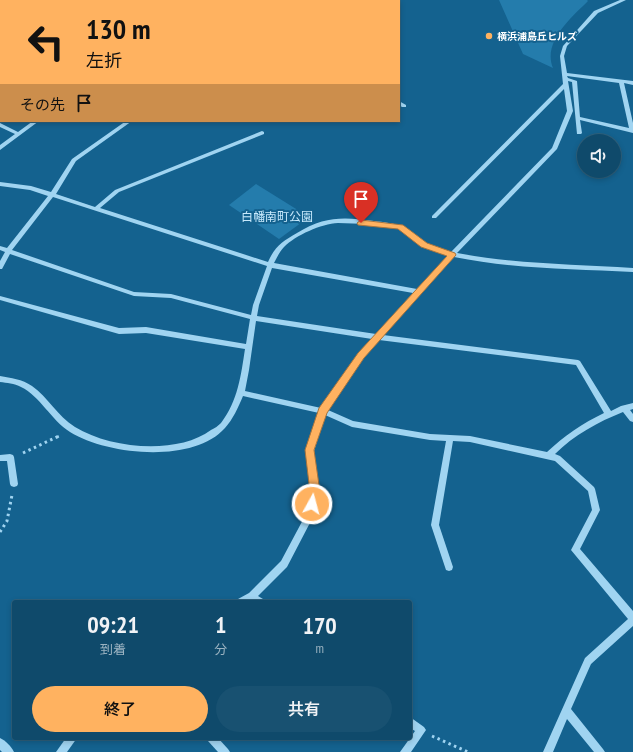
<!DOCTYPE html>
<html lang="ja">
<head>
<meta charset="utf-8">
<style>
	:root { --surface:#0f4a6b; --page:#185171; --text:#f1f3f6; --muted:#9bb3c1; --line:#2f627e; --accent:#ffb260 }
	body { margin:0; font-family:"PT Sans Narrow","Noto Sans JP",sans-serif; background:var(--page); color:var(--text); height:100vh; display:flex; flex-direction:column; font-size:15px; white-space:nowrap }
	* { box-sizing:border-box; margin:0 }
	p { font-size:13px; color:var(--muted) }
	.icon { flex:none; width:22px; height:22px; fill:none; stroke:currentColor; stroke-width:2; stroke-linecap:round; stroke-linejoin:round }
	.map { position:relative; flex:1; overflow:hidden }
	.panel { position:absolute; left:12px; top:600px; width:400px; height:140px; display:flex; flex-direction:column; background:var(--surface); border-radius:4px; box-shadow:0 2px 6px #0003,0 0 0 1px var(--line) }
	.panel>* { flex:none }
	.banner { position:absolute; left:0px; top:0px; width:400px; height:122px; box-shadow:0 2px 6px #0003,0 0 0 1px var(--line); background:#ffb260; color:#111; overflow:hidden }
	.buttons { position:absolute; left:577px; top:134px; display:grid; gap:8px }
	.buttons a { display:grid; place-items:center; width:44px; height:44px; border-radius:50%; background:var(--surface); box-shadow:0 2px 6px #0003,0 0 0 1px var(--line); font-size:20px }
	.pin { position:absolute; display:grid; place-items:center; width:34px; height:34px; color:#fff; margin:-41px -17px; border-radius:50% 50% 50% 0; rotate:-45deg; box-shadow:0 0 4px #0007 }
	.pin .icon { rotate:45deg }
	.me { position:absolute; width:44px; margin:-22px; rotate:7deg; stroke-linejoin:round; filter:drop-shadow(0 0 3px #0008) }
	.turn { display:flex; align-items:center; gap:14px; height:84px; padding:0 20px; font-size:18px }
	.turn .icon { width:52px; height:52px; stroke-width:2.5 }
	.turn b { display:block; font-size:28px; line-height:34px }
	.then { display:flex; align-items:center; height:38px; padding:0 20px; background:#0003; gap:8px; font-size:15px }
	.eta { display:flex; justify-content:space-evenly; align-items:center; height:68px; text-align:center }
	.eta b { font-size:24px; font-weight:600; line-height:28px }
	.cta { display:flex; gap:8px; margin-top:auto; padding:8px 20px }
	.cta a { flex:1; height:46px; border-radius:24px; background:var(--accent); color:#111; font-size:16px; font-weight:600; line-height:46px; text-align:center }
	.cta a+a { background:var(--page); color:var(--text) }
	.map>svg:first-child { display:block }
	.green { fill:#247cac }
	.lines { fill:none; stroke-linecap:round; stroke-linejoin:round }
	.path-far1 { stroke:#a0d4f1; stroke-width:2.5; stroke-dasharray:2 3; stroke-linecap:butt }
	.path { stroke:#a0d4f1; stroke-width:3; stroke-dasharray:2.5 3.5; stroke-linecap:butt }
	.minor { fill:#a0d4f1; fill-rule:evenodd }
	.route { fill:#ffb260; stroke:#a6743e }
	.poi-dot { fill:#ffb260; stroke:#14628f; stroke-width:1.5 }
	.labels { text-anchor:middle; stroke-width:4; stroke-linejoin:round; paint-order:stroke }
	.far-poi-label { font-size:10px; font-weight:bold; fill:#fff; stroke:#14628f; text-anchor:start }
	.park-label { font-size:12px; fill:#c7e9fc; stroke:#14628f }
</style>
</head>
<body>
<div class="map">
<svg width="633" height="752" viewBox="0 0 633 752">
	<rect width="100%" height="100%" fill="#14628f"/>
	<g class="green">
		<path d="M499 0H587L588 1C572 17 542 42 553 68L523 54Z"/>
		<polygon points="256,184 309,217 279,239 229,205"/>
	</g>
	<g class="lines">
		<polyline class="path-far1" points="57,437 60,436"/>
		<g class="path">
			<polyline points="23,453 59,436"/>
			<polyline points="0,532 7,521 12,495"/>
			<polyline points="432,736 468,752"/>
		</g>
		<g class="minor">
			<rect x="57" y="0" width="4" height="1"/>
			<polygon points="207,0 212,0 213,1 208,1"/>
			<polygon points="359,0 364,0 359,1"/>
			<path d="M620 0H626L598 13 567 46 564 56 567 73 633 81V85L624 83 633 123V133L580 120 582 133 581 134H577L572 82 568 81 573 111 557 149 457 253C515 264 574 264 633 268V272C573 269 513 269 454 257L383 335 578 360 580 361 611 411 621 406 633 403V409L630 410 633 414V422L630 421 623 412C598 422 574 435 555 454L560 456 594 487 595 489 600 510 580 549 633 611V626L591 664 571 709 603 749 605 752H594L567 719 553 752H543L585 658 628 619 571 550 592 510 588 491 555 461 470 442 453 441 439 525 453 567 452 570 449 571 446 570 431 525 446 441 430 440 352 427 325 415 314 451 319 492 313 517 287 567 258 596 263 599 264 602H253L252 601 249 602H237L238 599 249 593 281 561 305 516 311 492 306 451 319 413 243 396C238 408 233 419 225 428 193 464 107 455 70 432 51 420 40 396 21 387 14 383 7 383 0 382V376C11 378 22 379 32 386 48 397 57 416 75 427 111 449 177 455 211 430 215 428 218 426 221 423 238 401 241 375 245 349L146 333 119 334 0 300V296L119 328 146 327 246 344 250 319 171 298 134 296 10 254 2 269H0V261L5 252 0 250V246L7 248 48 196 30 190 0 186V182L31 186 51 192 72 159 126 121H132L76 161 56 194 95 207 115 190 262 131 264 132V134L119 192 100 208 268 262C275 246 283 241 297 233 325 216 343 217 374 221 383 222 394 223 403 227 412 231 418 238 425 243 433 247 443 250 451 252L552 148 567 111 564 89 436 218H432V216L563 84 560 56 563 46 594 11ZM567 76 619 83 629 128 580 117 577 81 568 78ZM53 197 267 266 253 305 251 315 171 294 134 292 12 250ZM338 223 368 224 396 228 405 233 422 247 448 256 417 289 274 263C277 258 279 252 284 247 296 235 321 224 338 223ZM272 268 413 293 376 334 257 316 259 305ZM256 321 372 339 359 353 321 408 245 391 249 370ZM379 340 576 365 604 413C583 423 564 436 547 452L470 436 430 434 353 421 328 410 363 357Z"/>
			<rect x="0" y="57" width="1" height="2"/>
			<polygon points="1,81 1,85 0,86 0,82"/>
			<polygon points="399,101 406,105 406,107 402,107 399,105"/>
			<polygon points="33,121 39,121 0,150 0,145 15,134 0,127 0,123 18,132"/>
			<polygon points="10,454 13,455 14,457 18,484 17,486 14,487 11,486 10,484 7,461 0,461 0,455"/>
			<polygon points="410,717 424,727 426,730 411,752 400,752 415,731 410,728"/>
			<path d="M0 738C6 741 11 746 14 752H2L0 750Z"/>
			<polygon points="66,738 77,738 67,752 56,752"/>
			<polygon points="206,738 218,738 228,749 230,752 218,752 208,741"/>
		</g>
	</g>
	<polygon class="route" points="361,220 403,225 427,243 455,253 456,255 364,358 327,413 314,450 320,492 316,507 312,509 308,507 307,504 310,492 305,450 319,408 358,353 447,256 421,247 398,229 358,225 357,223"/>
	<circle class="poi-dot" cx="489" cy="36" r="4"/>
	<g class="labels">
		<g class="far-poi-label">
			<text x="497" y="40">横浜浦島丘ヒルズ</text>
		</g>
		<g class="park-label">
			<text x="277" y="221">白幡南町公園</text>
		</g>
	</g>
</svg>
<div class="buttons">
<a><svg class="icon" aria-label="sound" viewBox="0 0 24 24"><path d="M4 9h4l5-4v14l-5-4H4zM17 9q2 3 0 6"/></svg></a>
</div>
<div class="pin" style="left:361px;top:223px;background:#d93025"><svg class="icon" aria-label="arrive" viewBox="0 0 24 24"><path d="M6 21V4h12l-3 4 3 4H6"/></svg></div>
<svg class="me" style="left:312px;top:504px" viewBox="-20 -20 40 40"><circle r="17" fill="#ffb260" stroke="#fff" stroke-width="3"/><path d="M0-11L8 9 0 5-8 9z" fill="#fff"/></svg>
<div class="banner">
<div class="turn"><svg class="icon" aria-label="left" viewBox="0 0 24 24"><path d="M17 20v-9H6M10 6l-5 5 5 5"/></svg><div><b>130 m</b>左折</div></div>
<div class="then">その先<svg class="icon" aria-label="arrive" viewBox="0 0 24 24"><path d="M6 21V4h12l-3 4 3 4H6"/></svg></div>
</div>
<section class="panel">
<div class="eta">
<div><b>09:21</b><p>到着</p></div>
<div><b>1</b><p>分</p></div>
<div><b>170</b><p>m</p></div>
</div>
<div class="cta"><a>終了</a><a>共有</a></div>
</section>
</div>
</body>
</html>
